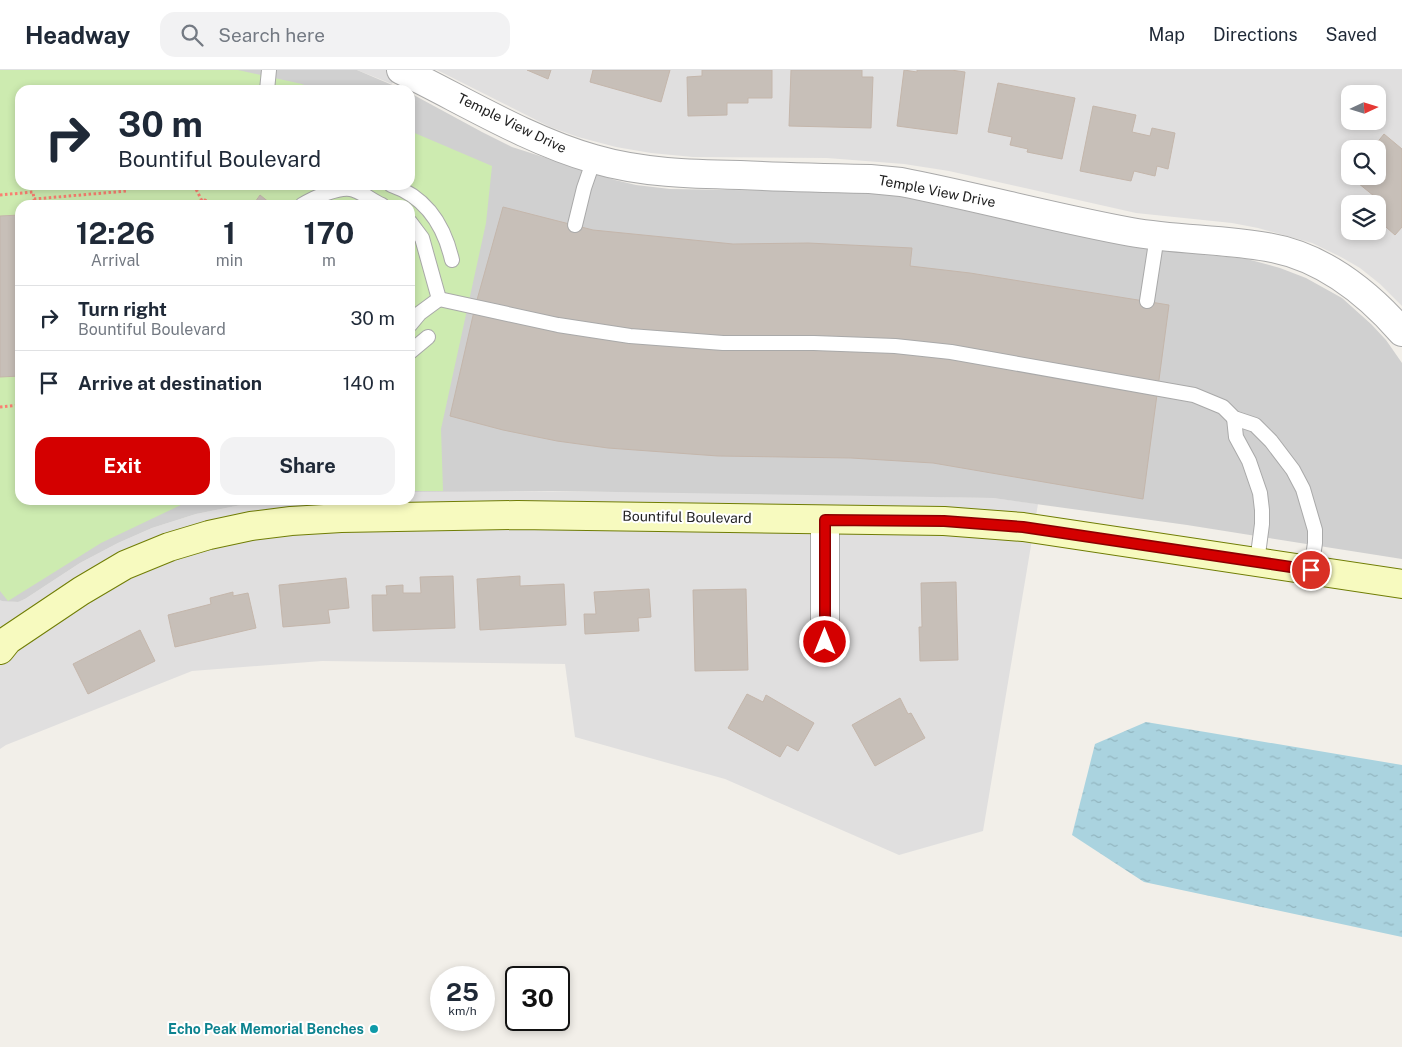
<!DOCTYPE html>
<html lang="en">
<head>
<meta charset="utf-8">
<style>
	:root { --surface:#fff; --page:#f2f2f3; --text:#1f2937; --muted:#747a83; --line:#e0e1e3; --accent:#d40000 }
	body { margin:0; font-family:"Public Sans",sans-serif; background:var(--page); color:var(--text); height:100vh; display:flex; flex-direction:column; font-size:19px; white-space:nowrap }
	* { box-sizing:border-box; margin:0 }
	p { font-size:16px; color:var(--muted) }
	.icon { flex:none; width:28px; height:28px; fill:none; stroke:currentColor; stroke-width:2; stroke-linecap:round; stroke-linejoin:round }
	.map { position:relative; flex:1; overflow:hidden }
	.sheet { position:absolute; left:15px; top:130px; width:400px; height:305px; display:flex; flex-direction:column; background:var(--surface); border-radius:15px; box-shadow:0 2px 8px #0003 }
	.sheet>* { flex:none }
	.hud { position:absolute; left:15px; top:15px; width:400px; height:105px; border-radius:15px; box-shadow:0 2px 8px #0003; background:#fff; color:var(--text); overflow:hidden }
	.needle { width:32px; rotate:86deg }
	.controls { position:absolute; left:1341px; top:15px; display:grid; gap:10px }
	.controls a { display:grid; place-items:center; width:45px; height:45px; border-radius:10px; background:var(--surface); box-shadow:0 2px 8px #0003; font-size:25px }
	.speed { position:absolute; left:430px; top:896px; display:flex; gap:10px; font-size:25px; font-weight:700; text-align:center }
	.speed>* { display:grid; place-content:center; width:65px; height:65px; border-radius:50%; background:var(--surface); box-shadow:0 2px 8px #0003; line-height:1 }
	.speed small { font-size:12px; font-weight:400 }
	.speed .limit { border:2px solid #111; border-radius:8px; background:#fff; color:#111 }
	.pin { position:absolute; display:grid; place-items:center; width:42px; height:42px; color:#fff; margin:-21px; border:2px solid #fff; border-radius:50%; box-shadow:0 1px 5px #0007 }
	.me { position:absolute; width:55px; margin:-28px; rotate:0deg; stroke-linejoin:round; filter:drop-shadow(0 0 4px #0008) }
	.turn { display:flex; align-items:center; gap:18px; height:105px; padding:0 20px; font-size:22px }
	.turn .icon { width:65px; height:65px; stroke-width:2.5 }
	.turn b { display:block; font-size:35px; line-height:42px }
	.eta { display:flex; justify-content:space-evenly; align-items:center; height:85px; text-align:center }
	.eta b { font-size:30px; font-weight:700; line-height:35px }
	.primary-button { display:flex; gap:10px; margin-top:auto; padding:10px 20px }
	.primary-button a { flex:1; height:58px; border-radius:15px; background:var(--accent); color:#fff; font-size:20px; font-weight:700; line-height:58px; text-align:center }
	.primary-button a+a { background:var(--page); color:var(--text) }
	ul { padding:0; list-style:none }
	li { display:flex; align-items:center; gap:15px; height:65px; padding:0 20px; border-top:1px solid var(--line) }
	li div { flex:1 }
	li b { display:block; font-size:19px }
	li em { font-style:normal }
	header { display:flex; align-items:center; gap:30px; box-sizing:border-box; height:70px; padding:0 25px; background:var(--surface); border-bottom:1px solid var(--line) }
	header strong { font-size:24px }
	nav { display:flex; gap:28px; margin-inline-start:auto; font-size:18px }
	.search { width:350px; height:45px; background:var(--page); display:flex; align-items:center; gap:12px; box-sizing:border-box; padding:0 18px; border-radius:15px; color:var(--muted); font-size:19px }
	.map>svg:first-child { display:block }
	.residential { fill:#e0dfdf; fill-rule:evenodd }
	.religious { fill:#d0d0d0 }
	.grass { fill:#cdebb0 }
	.water { fill:url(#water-ripples) }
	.building { fill:#c7bfb8; stroke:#c4b6ab }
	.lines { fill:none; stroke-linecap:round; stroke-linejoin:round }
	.service-casing { stroke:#a9a9a9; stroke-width:16 }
	.minor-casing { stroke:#a9a9a9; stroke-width:30 }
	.secondary-casing { stroke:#707d05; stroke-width:30 }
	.path { stroke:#fa8072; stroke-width:3; stroke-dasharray:2.5 2.5; stroke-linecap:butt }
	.service { stroke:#fff; stroke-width:14 }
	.minor { stroke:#fff; stroke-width:28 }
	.secondary { stroke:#f7fabf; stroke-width:28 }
	.route-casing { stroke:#8a0000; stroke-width:12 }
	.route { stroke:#d40000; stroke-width:9 }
	.culture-dot { fill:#0f9aa8; stroke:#fff; stroke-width:2 }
	.labels { text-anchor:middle; stroke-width:4; stroke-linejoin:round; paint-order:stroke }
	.street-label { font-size:14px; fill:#222; stroke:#fff }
	.culture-label { font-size:14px; font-weight:bold; fill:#0d838f; stroke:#fff; text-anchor:end }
</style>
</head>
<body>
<header>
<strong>Headway</strong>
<div class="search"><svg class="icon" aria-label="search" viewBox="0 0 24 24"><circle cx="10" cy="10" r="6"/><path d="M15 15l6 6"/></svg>Search here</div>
<nav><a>Map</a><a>Directions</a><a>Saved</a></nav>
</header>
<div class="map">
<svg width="1402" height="977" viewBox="0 0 1402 977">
	<defs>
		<pattern id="water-ripples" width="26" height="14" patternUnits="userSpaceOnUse" patternTransform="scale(1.25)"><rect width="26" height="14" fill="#aad3df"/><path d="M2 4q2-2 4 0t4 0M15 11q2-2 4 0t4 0" fill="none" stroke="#92b5bf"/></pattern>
	</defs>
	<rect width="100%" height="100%" fill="#f2efe9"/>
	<g class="residential">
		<polygon points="357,0 397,0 392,14"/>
		<path d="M437 0H1402V236L1380 214 1360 198 1341 187 1312 173 1258 158 1232 153 1136 143 949 101 904 94 827 88 693 87 651 83 616 77 578 67 550 57ZM1350 24H1378V51H1350ZM1350 79H1378V106H1350ZM1350 134H1378V161H1350Z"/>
		<polygon points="460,421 686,422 993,428 1038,434 983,761 899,785 725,709 575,667 565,594 322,591 192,601 6,675 0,679 0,530 17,532 25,529 80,493 118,473 152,458 196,444 266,430 410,430 410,422"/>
	</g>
	<polygon class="religious" points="0,0 357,0 404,20 20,20 20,115 410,115 410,23 482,62 512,77 615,110 636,115 670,119 860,122 894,125 1071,164 1108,170 1128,176 1247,189 1280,198 1306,208 1342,228 1371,254 1386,270 1402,293 1402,489 1187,455 993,428 552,421 410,422 410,135 20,135 20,430 266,430 196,444 152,458 118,473 80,493 25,529 18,532 2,531 0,530"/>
	<polygon class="grass" points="0,0 238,0 302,14 315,20 20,20 20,115 410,115 410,61 492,96 486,153 441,359 443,421 410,421 410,135 20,135 20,430 214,430 185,433 101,473 8,531 0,521"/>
	<polygon class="water" points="1146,652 1402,695 1402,867 1144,812 1072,765 1095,674"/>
	<g class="building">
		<polygon points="527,0 551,0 548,9"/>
		<polygon points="593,0 670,0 661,32 590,12"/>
		<polygon points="702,0 772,0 772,28 748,28 748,33 727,33 727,45 688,46 687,7 702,6"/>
		<polygon points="791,0 862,0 862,7 873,7 871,58 789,56"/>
		<polygon points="904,0 917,2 917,0 951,0 965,2 957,64 897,56"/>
		<polygon points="998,13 1075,28 1062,89 1027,82 1028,79 1010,75 1012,67 988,62"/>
		<polygon points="1093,36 1136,45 1132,62 1150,66 1152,58 1175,63 1168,99 1157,96 1155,106 1134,101 1131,111 1080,101"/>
		<polygon points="1384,64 1402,79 1402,157 1395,165 1378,150 1378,134 1367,134 1374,126 1358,113 1363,106 1378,106 1378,79 1372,79"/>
		<polygon points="260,125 270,133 269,135 253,135"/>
		<polygon points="126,131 126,135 98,135 98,132"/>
		<polygon points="190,132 190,135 150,135"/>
		<polygon points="503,137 593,160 733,174 808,173 912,178 910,196 970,203 1169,235 1143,429 933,393 851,388 718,386 608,378 557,371 503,360 450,346 475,237"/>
		<polygon points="20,145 20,306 0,307 0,146"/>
		<polygon points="453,506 455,558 373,561 372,525 387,525 386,516 403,515 403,523 421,523 420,507"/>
		<polygon points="520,506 520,516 564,514 566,555 480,560 477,509"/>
		<polygon points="346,508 349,538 328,540 330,553 283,557 279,515"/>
		<polygon points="956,512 958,590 920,591 919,557 922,557 921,513"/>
		<polygon points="649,519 651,547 638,548 639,561 585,564 584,544 596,544 594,522"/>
		<polygon points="746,519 748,600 695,601 693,520"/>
		<polygon points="233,522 233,526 248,523 256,558 175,577 168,545 211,534 210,528"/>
		<polygon points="140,560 155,591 88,624 73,594"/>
		<polygon points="747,624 763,632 766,625 814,653 798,681 787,675 780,687 728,658"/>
		<polygon points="900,628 908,644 911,643 925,668 875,696 852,655"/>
	</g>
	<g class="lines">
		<defs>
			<g id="service">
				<polyline points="267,20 269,0"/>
				<path d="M391 115C426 127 444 155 452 190"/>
				<path d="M302 135C313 128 341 115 354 120 364 123 372 131 382 135"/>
				<polyline points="410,152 422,168 439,229"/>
				<polyline points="575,155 584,118 594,89"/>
				<polyline points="439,229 558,255 630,266 723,273 814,273 895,276 951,282 1194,325 1223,337 1234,348 1255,355 1271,371 1293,400 1303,419 1315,460 1315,473 1311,500"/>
				<polyline points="1147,231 1157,166"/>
				<polyline points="410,255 420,243 439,229"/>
				<polyline points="410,282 428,267"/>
				<polyline points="1234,348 1236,367 1249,391 1260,423 1262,440 1262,454 1257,492"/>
			</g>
			<g id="minor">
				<path d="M401 0C463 30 527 70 594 89 642 103 691 104 740 105 783 107 826 108 870 109L901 112C978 127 1054 148 1131 162 1176 170 1222 169 1267 177 1321 186 1367 222 1402 262"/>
				<polyline points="825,450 825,572"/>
			</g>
			<polyline id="secondary" points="0,580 8,570 81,521 125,495 169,477 209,465 251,456 291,451 341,448 517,445 944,451 1023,457 1402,514"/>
		</defs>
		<use href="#service" class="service-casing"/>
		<use href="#minor" class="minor-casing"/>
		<use href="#secondary" class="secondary-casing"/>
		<g class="path">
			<polyline points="194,115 202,131 205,130 213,135"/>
			<polyline points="0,125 33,122 34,129 127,121 128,115"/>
			<polyline points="0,337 20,335"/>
		</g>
		<use href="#service" class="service"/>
		<use href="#minor" class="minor"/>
		<use href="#secondary" class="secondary"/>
	</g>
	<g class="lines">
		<defs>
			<polyline id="route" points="825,572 825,450 944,451 1023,457 1311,500"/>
		</defs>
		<use href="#route" class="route-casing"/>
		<use href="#route" class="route"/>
	</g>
	<circle class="culture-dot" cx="374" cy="959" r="5"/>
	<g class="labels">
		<g class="street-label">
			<text transform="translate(512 53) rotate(26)" y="5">Temple View Drive</text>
			<text transform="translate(937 121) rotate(11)" y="5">Temple View Drive</text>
			<text transform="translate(687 447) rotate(1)" y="5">Bountiful Boulevard</text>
		</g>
		<g class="culture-label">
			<text x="364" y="964">Echo Peak Memorial Benches</text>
		</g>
	</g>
</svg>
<div class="controls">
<a><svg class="needle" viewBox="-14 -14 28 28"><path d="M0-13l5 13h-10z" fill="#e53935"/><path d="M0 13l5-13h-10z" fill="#747a83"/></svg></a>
<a><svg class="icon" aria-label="search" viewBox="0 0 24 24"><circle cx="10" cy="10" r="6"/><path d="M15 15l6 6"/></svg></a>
<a><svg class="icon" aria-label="layers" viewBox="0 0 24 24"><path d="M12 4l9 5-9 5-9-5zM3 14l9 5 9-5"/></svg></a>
</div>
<div class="speed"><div>25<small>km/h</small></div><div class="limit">30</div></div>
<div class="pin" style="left:1311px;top:500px;background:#d93025"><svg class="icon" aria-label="arrive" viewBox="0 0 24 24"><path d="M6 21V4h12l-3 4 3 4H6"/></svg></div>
<svg class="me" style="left:825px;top:572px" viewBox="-20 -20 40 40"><circle r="17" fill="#d40000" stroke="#fff" stroke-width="3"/><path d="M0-11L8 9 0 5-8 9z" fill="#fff"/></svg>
<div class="hud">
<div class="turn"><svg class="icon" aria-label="right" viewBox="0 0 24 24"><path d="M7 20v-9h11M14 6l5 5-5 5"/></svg><div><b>30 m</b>Bountiful Boulevard</div></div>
</div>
<section class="sheet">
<div class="eta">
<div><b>12:26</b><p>Arrival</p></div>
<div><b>1</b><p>min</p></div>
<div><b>170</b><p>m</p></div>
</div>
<ul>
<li><svg class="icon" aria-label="right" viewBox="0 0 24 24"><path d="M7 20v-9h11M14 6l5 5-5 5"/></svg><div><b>Turn right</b><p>Bountiful Boulevard</p></div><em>30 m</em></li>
<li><svg class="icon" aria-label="arrive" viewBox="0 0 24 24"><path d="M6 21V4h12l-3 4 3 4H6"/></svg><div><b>Arrive at destination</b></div><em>140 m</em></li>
</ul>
<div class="primary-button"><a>Exit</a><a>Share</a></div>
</section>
</div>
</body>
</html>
